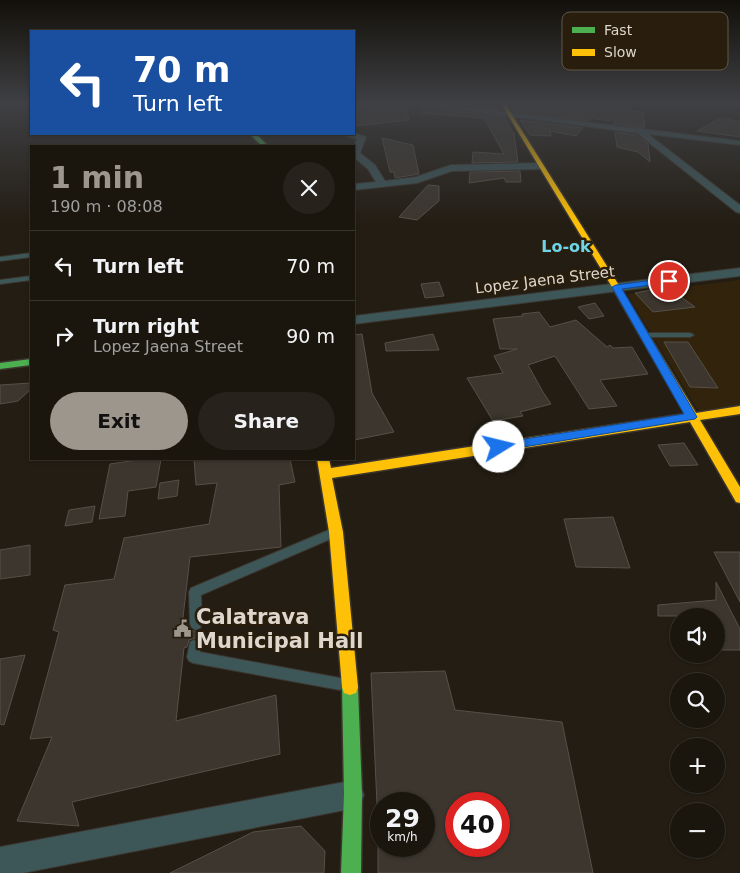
<!DOCTYPE html>
<html lang="en">
<head>
<meta charset="utf-8">
<style>
	:root { --surface:#1a160e; --page:#27231c; --text:#f1f3f6; --muted:#9f9f9e; --line:#38352e; --accent:#9d968c }
	body { margin:0; font-family:"DejaVu Sans",sans-serif; background:var(--page); color:var(--text); height:100vh; display:flex; flex-direction:column; font-size:19px; white-space:nowrap }
	* { box-sizing:border-box; margin:0 }
	p { font-size:16px; color:var(--muted) }
	.icon { flex:none; width:28px; height:28px; fill:none; stroke:currentColor; stroke-width:2; stroke-linecap:round; stroke-linejoin:round }
	.map { position:relative; flex:1; overflow:hidden }
	.drawer { position:absolute; left:30px; top:145px; width:325px; height:315px; display:flex; flex-direction:column; background:var(--surface); border-radius:0px; box-shadow:0 1px 4px #0004,0 0 0 1px var(--line) }
	.drawer>* { flex:none }
	.banner { position:absolute; left:30px; top:30px; width:325px; height:105px; border-radius:0px; box-shadow:0 1px 4px #0004,0 0 0 1px var(--line); background:#1a4fa0; color:#fff; overflow:hidden }
	.tools { position:absolute; left:670px; top:608px; display:grid; gap:10px }
	.tools a { display:grid; place-items:center; width:55px; height:55px; border-radius:50%; background:var(--surface); box-shadow:0 1px 4px #0004,0 0 0 1px var(--line); font-size:25px }
	.speed { position:absolute; left:370px; top:792px; display:flex; gap:10px; font-size:25px; font-weight:700; text-align:center }
	.speed>* { display:grid; place-content:center; width:65px; height:65px; border-radius:50%; background:var(--surface); box-shadow:0 1px 4px #0004,0 0 0 1px var(--line); line-height:1 }
	.speed small { font-size:12px; font-weight:400 }
	.speed .limit { border:8px solid #d22; background:#fff; color:#111 }
	.pin { position:absolute; display:grid; place-items:center; width:42px; height:42px; color:#fff; margin:-21px; border:2px solid #fff; border-radius:50%; box-shadow:0 1px 5px #0007 }
	.me { position:absolute; width:55px; margin:-28px; rotate:81deg; stroke-linejoin:round; filter:drop-shadow(0 0 4px #0008) }
	.turn { display:flex; align-items:center; gap:18px; height:105px; padding:0 20px; font-size:22px }
	.turn .icon { width:65px; height:65px; stroke-width:2.5 }
	.turn b { display:block; font-size:35px; line-height:42px }
	.round { display:grid; place-items:center; flex:none; width:52px; height:52px; border-radius:26px; background:var(--page) }
	.headline { display:flex; align-items:center; justify-content:space-between; height:85px; padding:0 20px }
	h1 { font-size:30px; font-weight:700; line-height:38px; color:var(--accent) }
	.cta { display:flex; gap:10px; margin-top:auto; padding:10px 20px }
	.cta a { flex:1; height:58px; border-radius:30px; background:var(--accent); color:#111; font-size:20px; font-weight:700; line-height:58px; text-align:center }
	.cta a+a { background:var(--page); color:var(--text) }
	ul { padding:0; list-style:none }
	li { display:flex; align-items:center; gap:15px; height:70px; padding:0 20px; border-top:1px solid var(--line) }
	li div { flex:1 }
	li b { display:block; font-size:19px }
	li em { font-style:normal }
	.map>svg:first-child { display:block }
	.built { fill:#31230c }
	.building { fill:#3c362e; stroke:#565148; fill-rule:evenodd }
	.lines { fill:none; stroke-linecap:round; stroke-linejoin:round }
	.lane-casing { stroke:#3c362f; stroke-width:2 }
	.street-casing { stroke:#3c362f; stroke-width:2 }
	.fast-casing { stroke:#3c362f; stroke-width:3 }
	.slow-casing { stroke:#3c362f; stroke-width:3 }
	.lane { fill:#3d5658; fill-rule:evenodd }
	.street { fill:#3d5658; fill-rule:evenodd }
	.fast { fill:#4caf50; fill-rule:evenodd }
	.slow { fill:#ffc107; fill-rule:evenodd }
	.route { fill:#1a73e8; stroke:#114b97 }
	.labels { text-anchor:middle; stroke-width:5; stroke-linejoin:round; paint-order:stroke }
	.far-street-label { font-size:15px; fill:#dfd7cd; stroke:#291e0d }
	.far-quarter-label { font-size:16px; font-weight:bold; fill:#6dd5e9; stroke:#291e0d }
	.near-poi-label { font-size:21px; font-weight:bold; fill:#dfd7cd; stroke:#291e0d; text-anchor:start }
	.key { fill:#291e0d; stroke:#605647; stroke-width:1 }
	.key-label { font-size:14px; fill:#dfd7cd }
</style>
</head>
<body>
<div class="map">
<svg width="740" height="873" viewBox="0 0 740 873">
	<rect width="100%" height="100%" fill="#231d13"/>
	<polygon class="built" points="740,280 740,406 699,412 627,294"/>
	<g class="building">
		<polygon points="373,102 398,102 406,105 409,120 354,126 354,115"/>
		<polygon points="439,102 495,102 499,110"/>
		<polygon points="509,102 625,102 619,109 643,112 645,128 614,124 613,116 609,121 591,118 589,121 515,112"/>
		<polygon points="422,107 504,117 514,134 518,162 472,163 473,152 504,154 484,118 422,113"/>
		<polygon points="721,118 740,122 740,137 697,131"/>
		<polygon points="520,120 583,128 576,136 550,131 551,136 530,135"/>
		<polygon points="615,132 636,135 648,144 650,162 638,152 617,147"/>
		<polygon points="382,138 413,145 419,174 395,178 394,172 390,172"/>
		<polygon points="520,171 521,182 506,182 504,178 469,183 470,172"/>
		<polygon points="428,185 439,186 439,201 417,220 399,217"/>
		<polygon points="439,282 444,296 425,298 421,284"/>
		<polygon points="667,287 695,307 653,312 635,293"/>
		<polygon points="595,303 604,316 589,319 578,307"/>
		<polygon points="539,312 550,327 576,320 607,347 610,345 613,348 632,347 648,374 600,380 617,406 589,409 555,356 528,365 543,392 551,404 520,412 523,416 493,421 467,378 503,373 494,356 517,349 500,349 493,319 523,316 522,314"/>
		<polygon points="362,334 372,393 394,432 354,440 354,335"/>
		<polygon points="433,334 439,350 386,351 385,343"/>
		<polygon points="664,342 688,342 718,388 690,387"/>
		<polygon points="31,383 31,389 18,401 0,404 0,385"/>
		<polygon points="684,443 698,465 670,466 658,445"/>
		<polygon points="144,459 161,459 156,487 128,491 125,516 99,519 110,464"/>
		<polygon points="194,459 290,459 295,482 279,485 281,547 190,557 182,626 188,625 191,630 196,632 195,638 189,640 187,647 184,648 176,721 276,695 280,754 72,802 79,826 17,821 52,737 30,739 59,632 53,630 65,585 114,579 124,538 209,524 217,483 196,485"/>
		<polygon points="179,480 177,496 158,499 160,483"/>
		<polygon points="95,506 92,522 65,526 69,510"/>
		<polygon points="613,517 630,568 576,567 564,519"/>
		<polygon points="30,545 30,575 0,579 0,550"/>
		<polygon points="714,552 740,552 740,602"/>
		<polygon points="716,582 740,629 740,650 716,650 716,616 658,616 658,605 716,600"/>
		<polygon points="25,655 4,725 0,724 0,659"/>
		<path d="M445 671 455 710 562 722 593 873H378V846H424V804H377L371 673ZM456 804H499V846H456Z"/>
		<polygon points="301,826 325,851 324,873 170,873 253,832"/>
	</g>
	<g class="lines">
		<defs>
			<g id="lane">
				<polygon points="31,253 31,257 0,261 0,257"/>
				<polygon points="31,276 31,280 0,284 0,280"/>
				<polygon points="641,333 690,333 694,335 690,337 641,337"/>
				<polygon points="331,529 335,531 336,534 335,537 201,595 202,624 200,628 196,630 192,628 190,624 189,592 191,588"/>
				<polygon points="194,640 198,642 200,646 200,652 340,678 344,680 346,684 344,688 340,690 193,663 189,661 187,657 190,642"/>
			</g>
			<g id="street">
				<polygon points="363,102 371,102 354,113 354,108"/>
				<polygon points="401,102 422,102 740,141 740,145 648,134 740,205 740,213 736,212 637,133"/>
				<polygon points="354,133 366,137 360,153 375,165 385,181 416,177 451,165 540,163 544,166 540,169 452,171 417,183 354,190 354,184 376,182 368,169 354,157 354,147 357,139 339,134"/>
				<polygon points="740,268 740,276 354,324 354,316"/>
				<polygon points="350,781 360,785 364,795 360,805 350,809 23,873 0,873 0,847"/>
			</g>
			<g id="fast">
				<polygon points="250,134 256,134 268,146 262,146"/>
				<polygon points="31,359 31,365 0,369 0,363"/>
				<polygon points="350,679 356,681 358,687 362,794 361,873 341,873 344,794 342,687 344,681"/>
			</g>
			<polygon id="slow" points="500,102 504,102 620,287 696,413 740,406 740,414 700,420 740,487 740,503 736,502 690,422 332,478 343,532 358,687 356,693 350,695 344,693 342,687 329,532 317,459 329,459 331,468 685,414 612,287"/>
		</defs>
		<use href="#lane" class="lane-casing"/>
		<use href="#street" class="street-casing"/>
		<use href="#fast" class="fast-casing"/>
		<use href="#slow" class="slow-casing"/>
		<use href="#lane" class="lane"/>
		<use href="#street" class="street"/>
		<use href="#fast" class="fast"/>
		<use href="#slow" class="slow"/>
	</g>
	<linearGradient id="sky" x2="0" y2="1"><stop stop-color="#13100a"/><stop offset="0.46" stop-color="#3f4044"/><stop offset="1" stop-color="#3f4044" stop-opacity="0"/></linearGradient>
	<rect width="740" height="224" fill="url(#sky)"/>
	<polygon class="route" points="669,278 672,279 672,282 622,289 697,417 695,419 499,451 495,450 493,447 495,444 499,443 684,414 612,287 616,285"/>
	<defs>
		<symbol id="civic-bare" viewBox="-9 -9 18 18"><path d="M-.6-6.5H3V-4.5H.6V-3L4-1V1h2V6H-6V1h2V-1L-.6-3ZM-1.2 2.5V6h2.4V2.5Z" fill="#9d968c" stroke="#291e0d" stroke-width="2.5" paint-order="stroke"/></symbol>
	</defs>
	<g fill-rule="evenodd">
		<use href="#civic-bare" x="170" y="616" width="25" height="25"/>
	</g>
	<g class="labels">
		<g class="far-street-label">
			<text transform="translate(545 280) rotate(-7)" y="5">Lopez Jaena Street</text>
		</g>
		<g class="far-quarter-label">
			<text x="566" y="252">Lo-ok</text>
		</g>
		<g class="near-poi-label">
			<text x="196" y="624">Calatrava<tspan x="196" dy="24">Municipal Hall</tspan></text>
		</g>
	</g>
	<rect x="562" y="12" width="166" height="58" rx="8" class="key"/>
	<rect x="572" y="27" width="23" height="6" fill="#4caf50"/>
	<rect x="572" y="49" width="23" height="7" fill="#ffc107"/>
	<g class="key-label">
		<text x="604" y="35">Fast</text>
		<text x="604" y="57">Slow</text>
	</g>
</svg>
<div class="tools">
<a><svg class="icon" aria-label="sound" viewBox="0 0 24 24"><path d="M4 9h4l5-4v14l-5-4H4zM17 9q2 3 0 6"/></svg></a>
<a><svg class="icon" aria-label="search" viewBox="0 0 24 24"><circle cx="10" cy="10" r="6"/><path d="M15 15l6 6"/></svg></a>
<a>+</a>
<a>−</a>
</div>
<div class="speed"><div>29<small>km/h</small></div><div class="limit">40</div></div>
<div class="pin" style="left:669px;top:281px;background:#d93025"><svg class="icon" aria-label="arrive" viewBox="0 0 24 24"><path d="M6 21V4h12l-3 4 3 4H6"/></svg></div>
<svg class="me" style="left:499px;top:447px" viewBox="-20 -20 40 40"><circle r="19" fill="#fff"/><path d="M0-13L10 11 0 6-10 11z" fill="#1a73e8"/></svg>
<div class="banner">
<div class="turn"><svg class="icon" aria-label="left" viewBox="0 0 24 24"><path d="M17 20v-9H6M10 6l-5 5 5 5"/></svg><div><b>70 m</b>Turn left</div></div>
</div>
<section class="drawer">
<div class="headline"><div><h1>1 min</h1><p>190 m · 08:08</p></div><a class="round"><svg class="icon" aria-label="close" viewBox="0 0 24 24"><path d="M6 6l12 12M18 6L6 18"/></svg></a></div>
<ul>
<li><svg class="icon" aria-label="left" viewBox="0 0 24 24"><path d="M17 20v-9H6M10 6l-5 5 5 5"/></svg><div><b>Turn left</b></div><em>70 m</em></li>
<li><svg class="icon" aria-label="right" viewBox="0 0 24 24"><path d="M7 20v-9h11M14 6l5 5-5 5"/></svg><div><b>Turn right</b><p>Lopez Jaena Street</p></div><em>90 m</em></li>
</ul>
<div class="cta"><a>Exit</a><a>Share</a></div>
</section>
</div>
</body>
</html>
